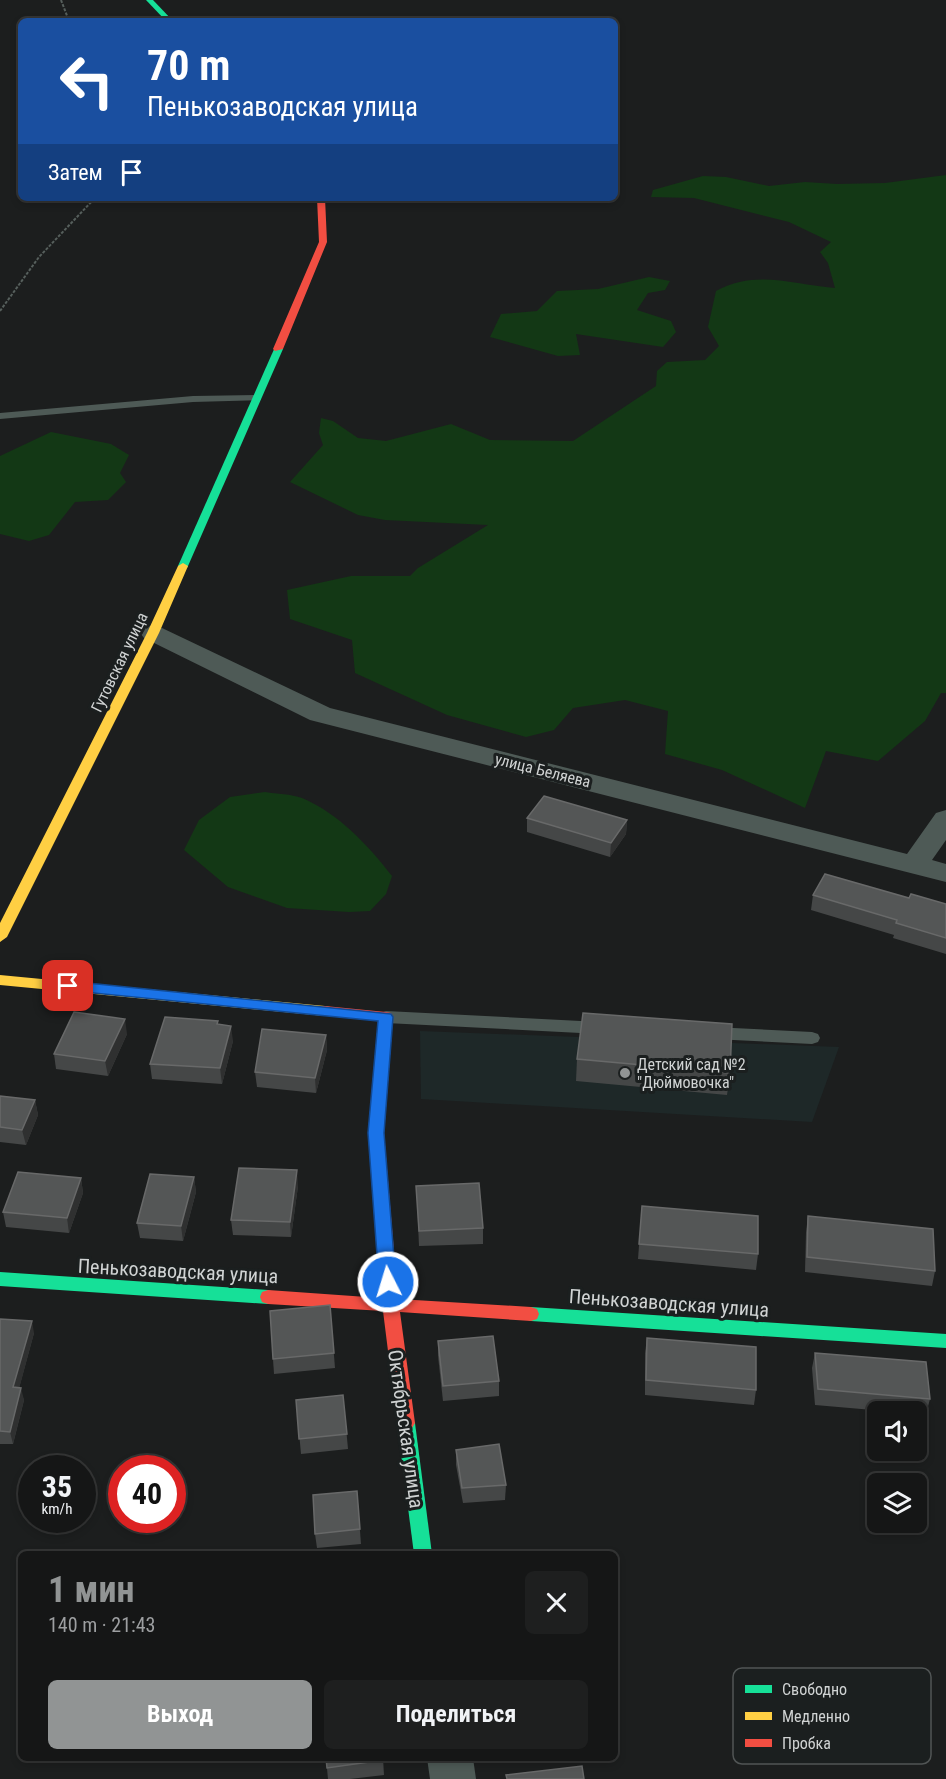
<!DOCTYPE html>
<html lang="ru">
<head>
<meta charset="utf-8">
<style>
	:root { --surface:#151616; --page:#1e1f1f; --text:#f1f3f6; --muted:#9d9fa1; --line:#343535; --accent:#919494 }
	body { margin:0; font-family:"Roboto Condensed",sans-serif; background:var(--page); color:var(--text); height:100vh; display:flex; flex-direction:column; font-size:22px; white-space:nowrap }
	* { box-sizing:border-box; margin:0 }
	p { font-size:20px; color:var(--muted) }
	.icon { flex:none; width:33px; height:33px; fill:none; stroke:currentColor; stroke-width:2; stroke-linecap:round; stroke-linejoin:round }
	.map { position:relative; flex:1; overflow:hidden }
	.details { position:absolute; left:18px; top:1551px; width:600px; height:210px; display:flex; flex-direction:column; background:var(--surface); border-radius:9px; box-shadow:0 3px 9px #0003,0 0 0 2px var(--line) }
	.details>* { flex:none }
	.hud { position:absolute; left:18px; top:18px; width:600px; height:183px; border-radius:9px; box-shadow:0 3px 9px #0003,0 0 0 2px var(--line); background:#1a4fa0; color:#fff; overflow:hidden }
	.controls { position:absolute; left:867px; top:1401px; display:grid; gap:12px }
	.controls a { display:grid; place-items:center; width:60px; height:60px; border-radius:9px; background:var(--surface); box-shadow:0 3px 9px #0003,0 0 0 2px var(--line); font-size:30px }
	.speed { position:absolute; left:18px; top:1455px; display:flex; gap:12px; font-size:30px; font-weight:700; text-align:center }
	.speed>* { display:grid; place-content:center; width:78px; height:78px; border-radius:50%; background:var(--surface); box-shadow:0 3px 9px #0003,0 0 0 2px var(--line); line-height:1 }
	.speed small { font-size:15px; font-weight:400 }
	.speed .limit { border:9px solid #d22; background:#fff; color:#111 }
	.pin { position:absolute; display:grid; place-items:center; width:51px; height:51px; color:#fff; margin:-26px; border-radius:12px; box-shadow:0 3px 9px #0006 }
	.me { position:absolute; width:66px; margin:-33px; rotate:355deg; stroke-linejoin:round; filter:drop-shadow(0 0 4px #0008) }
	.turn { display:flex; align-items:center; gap:21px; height:126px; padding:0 30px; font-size:27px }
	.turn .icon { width:78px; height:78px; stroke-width:2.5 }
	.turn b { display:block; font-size:42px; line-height:51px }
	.then { display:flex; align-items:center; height:57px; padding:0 30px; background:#0003; gap:12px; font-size:22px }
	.round { display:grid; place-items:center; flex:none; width:63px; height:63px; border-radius:9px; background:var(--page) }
	.headline { display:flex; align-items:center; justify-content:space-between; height:102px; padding:0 30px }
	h1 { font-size:36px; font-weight:700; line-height:45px; color:var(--accent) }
	.button { display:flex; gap:12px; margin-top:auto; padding:12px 30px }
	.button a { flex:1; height:69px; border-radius:9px; background:var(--accent); color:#fff; font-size:24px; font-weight:700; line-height:69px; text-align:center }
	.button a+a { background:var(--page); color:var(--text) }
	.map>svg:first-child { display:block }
	.built { fill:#1e2828 }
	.green { fill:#133815 }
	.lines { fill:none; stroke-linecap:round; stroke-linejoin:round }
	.path { stroke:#565f5c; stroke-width:2; stroke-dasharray:3 1.5; stroke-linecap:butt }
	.lane { fill:#4e5a56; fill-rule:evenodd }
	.street { fill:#4e5a56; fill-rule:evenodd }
	.fast { fill:#16e098; fill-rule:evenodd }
	.slow { fill:#ffcf43; fill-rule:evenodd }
	.jam { fill:#f24e42; fill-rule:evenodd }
	.wall { fill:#454747 }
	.shaded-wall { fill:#2f3030 }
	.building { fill:#545656; stroke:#686969; stroke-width:1.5 }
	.route { fill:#1a73e8; stroke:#114b97; stroke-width:1.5 }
	.poi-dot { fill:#919494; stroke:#1b1f1f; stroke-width:2 }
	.labels { text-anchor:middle; stroke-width:6; stroke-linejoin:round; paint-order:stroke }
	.street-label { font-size:16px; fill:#d0d3d3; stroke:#1b1f1f }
	.poi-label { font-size:16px; fill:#d0d3d3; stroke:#1b1f1f; text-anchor:start }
	.near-street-label { font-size:20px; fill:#d0d3d3; stroke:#1b1f1f }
	.key { fill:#1b1f1f; stroke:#515555; stroke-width:1.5 }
	.key-label { font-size:16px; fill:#d0d3d3 }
</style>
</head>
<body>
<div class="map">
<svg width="946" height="1779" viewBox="0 0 946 1779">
	<rect width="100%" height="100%" fill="#1c1e1e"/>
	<polygon class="built" points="420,1031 839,1047 812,1122 421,1099"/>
	<g class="green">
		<path d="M946 175V693H941L925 721 878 761 826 751 805 808 722 770 665 754 668 711 625 700 573 708 554 730 526 737 447 715 355 673 352 640 290 619 287 590 351 576H410L418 568 488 525 385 520 358 515 290 482 323 445 319 433 321 418 333 421 358 438 386 441 451 424 490 440 573 441 656 386 657 371 667 362 705 360 719 346 708 327 716 291C757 269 793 285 835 288L828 263 820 252 831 242 789 222 694 198 651 197 653 190 703 176 726 177 769 186 805 182 837 184 885 183Z"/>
		<polygon points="649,277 670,281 665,290 648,293 637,310 671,321 676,332 663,347 576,334 580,355 558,356 490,337 501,314 537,311 557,291 598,289"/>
		<polygon points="51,432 111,444 129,455 120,473 126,482 108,500 75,502 49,535 29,541 0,534 0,456"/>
		<path d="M265 792C277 794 291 794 302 798 338 813 368 845 392 876L386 894 370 911 349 912 287 908 228 887 184 850 199 820 230 797Z"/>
	</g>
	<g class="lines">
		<g class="path">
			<polyline points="61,0 69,21"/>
			<polyline points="0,311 39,257 95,198"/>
		</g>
		<g class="lane">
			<polygon points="257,395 261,396 261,400 193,402 0,419 0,413 193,396"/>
			<polygon points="386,1011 600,1022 606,1024 608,1028 606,1032 600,1034 386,1023 380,1021 378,1017 380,1013"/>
			<polygon points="713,1027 812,1032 818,1034 820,1038 818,1042 812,1044 713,1039 707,1037 705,1033 707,1029"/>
		</g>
		<g class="street">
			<polygon points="153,625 162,628 330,708 907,854 936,813 946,810 946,840 932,860 946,864 946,882 310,720 144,638 140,633 144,628"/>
			<polygon points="427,1758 473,1758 476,1779 430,1779"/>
		</g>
		<g class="fast">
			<polygon points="146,0 153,0 173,21 166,21"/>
			<polygon points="275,347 283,349 188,566 187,568 179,568 178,566"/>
			<polygon points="0,1272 268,1290 274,1292 276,1297 274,1302 268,1304 0,1286"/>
			<polygon points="531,1307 946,1334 946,1348 531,1321 525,1319 523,1314 525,1309"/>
			<polygon points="406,1416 412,1418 415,1423 432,1554 414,1554 397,1423 400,1418"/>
		</g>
		<g class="slow">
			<polygon points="183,563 188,566 159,633 7,937 0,942 0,923 147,633 178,566"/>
			<polygon points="0,975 325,1006 330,1007 332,1011 330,1015 325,1016 0,985"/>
		</g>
		<g class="jam">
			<polygon points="317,198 325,198 327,242 283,349 275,351 273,349 319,242"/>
			<polygon points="325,1006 386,1012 391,1013 393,1017 384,1133 398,1299 531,1307 537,1309 539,1314 537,1319 531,1321 400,1312 415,1423 412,1428 406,1430 400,1428 397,1423 383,1311 268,1304 262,1302 260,1297 262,1292 268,1290 381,1298 368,1133 378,1021 320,1015 318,1011 320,1007"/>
		</g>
	</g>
	<g class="wall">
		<polygon points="527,818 627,820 626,834 610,857 527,832"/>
		<polygon points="813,895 909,898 946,904 946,954 893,938 894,935 811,910"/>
		<polygon points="218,1021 218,1024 233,1041 222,1084 152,1079 150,1064"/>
		<polygon points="127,1034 108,1076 56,1069 54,1054"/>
		<polygon points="326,1035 327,1050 316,1093 257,1087 255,1072"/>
		<polygon points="577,1059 730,1073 727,1095 576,1081"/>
		<polygon points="0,1096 35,1100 38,1115 26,1145 0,1142"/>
		<polygon points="194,1177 196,1192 183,1241 140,1238 137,1223"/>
		<polygon points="81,1178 83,1193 69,1233 6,1227 3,1212"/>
		<polygon points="298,1186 291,1237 233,1235 231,1220"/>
		<polygon points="417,1201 483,1228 483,1244 419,1246"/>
		<polygon points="642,1206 758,1254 756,1270 638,1259"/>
		<polygon points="808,1216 935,1271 932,1286 805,1272 806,1232"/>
		<polygon points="330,1305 335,1368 274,1374 273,1359"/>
		<polygon points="0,1319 34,1333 19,1388 24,1400 13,1444 0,1444"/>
		<polygon points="647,1338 756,1390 754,1405 645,1395 645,1353"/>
		<polygon points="438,1341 499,1381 499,1396 443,1401 438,1356"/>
		<polygon points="815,1353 930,1399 926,1414 916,1413 916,1412 896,1412 815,1405 812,1368"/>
		<polygon points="343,1395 348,1449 301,1454 296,1400"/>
		<polygon points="456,1450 506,1485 505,1500 463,1503 456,1465"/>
		<polygon points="357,1491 361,1544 317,1548 315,1534"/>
		<polygon points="326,1758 383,1758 384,1775 350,1779 328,1779"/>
	</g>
	<g class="shaded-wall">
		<polygon points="627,820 626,834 610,857 611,843"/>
		<polygon points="125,1019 127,1034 108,1076 105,1061"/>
		<polygon points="231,1026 233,1041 222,1084 220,1068"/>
		<polygon points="326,1035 327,1050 316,1093 315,1078"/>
		<polygon points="35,1100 38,1115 26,1145 22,1130"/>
		<polygon points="297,1170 298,1186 291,1237 290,1222"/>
		<polygon points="194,1177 196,1192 183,1241 181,1226"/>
		<polygon points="81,1178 83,1193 69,1233 67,1218"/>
		<polygon points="32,1321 34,1333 16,1400 13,1387"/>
		<polygon points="21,1388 24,1400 13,1444 10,1432"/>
	</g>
	<g class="building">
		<polygon points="544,796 627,820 611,843 527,818"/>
		<polygon points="825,874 909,898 911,894 946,904 946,938 896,923 897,920 813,895"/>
		<polygon points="74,1012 125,1019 105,1061 54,1054"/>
		<polygon points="583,1013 732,1024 730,1073 577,1059"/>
		<polygon points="165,1017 218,1021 217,1024 231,1026 220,1068 150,1064"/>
		<polygon points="262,1029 326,1035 315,1078 255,1072"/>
		<polygon points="0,1096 35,1100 22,1130 0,1127"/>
		<polygon points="239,1168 297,1170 290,1222 231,1220"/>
		<polygon points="18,1172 81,1178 67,1218 3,1212"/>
		<polygon points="150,1174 194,1177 181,1226 137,1223"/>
		<polygon points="479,1183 483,1228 419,1231 416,1186"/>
		<polygon points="642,1206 758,1216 758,1254 639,1244"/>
		<polygon points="808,1216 933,1229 935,1271 807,1257"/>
		<polygon points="330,1305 334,1353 273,1359 270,1311"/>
		<polygon points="0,1319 32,1321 13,1387 21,1388 10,1432 0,1431"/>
		<polygon points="493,1336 499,1381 443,1386 438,1341"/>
		<polygon points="647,1338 756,1347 756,1390 646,1380"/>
		<polygon points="815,1353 926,1362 930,1399 818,1389"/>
		<polygon points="343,1395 347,1434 299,1439 296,1400"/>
		<polygon points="499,1444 506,1485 462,1488 456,1450"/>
		<polygon points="357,1491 360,1529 315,1534 313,1495"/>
		<polygon points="326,1758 383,1758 383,1760 327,1768"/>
		<polygon points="582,1766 584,1779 507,1779 506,1775"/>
	</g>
	<polygon class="route" points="68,981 391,1014 393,1017 384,1133 396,1282 394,1287 388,1289 382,1287 379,1282 368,1133 378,1021 63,990 61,986 63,983"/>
	<circle class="poi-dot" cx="625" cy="1073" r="6"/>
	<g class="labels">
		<g class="street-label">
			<text transform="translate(119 662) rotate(-64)" y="6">Гутовская улица</text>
			<text transform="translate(543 770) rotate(14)" y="6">улица Беляева</text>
		</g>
		<g class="poi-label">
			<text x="637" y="1070">Детский сад №2<tspan x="637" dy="18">"Дюймовочка"</tspan></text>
		</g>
		<g class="near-street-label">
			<text transform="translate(178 1271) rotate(3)" y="7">Пенькозаводская улица</text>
			<text transform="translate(669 1303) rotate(4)" y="7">Пенькозаводская улица</text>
			<text transform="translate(406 1429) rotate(82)" y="7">Октябрьская улица</text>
		</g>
	</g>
	<rect x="733" y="1668" width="198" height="96" rx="9" class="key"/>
	<rect x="745" y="1685" width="27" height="8" fill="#16e098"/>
	<rect x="745" y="1712" width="27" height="8" fill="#ffcf43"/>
	<rect x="745" y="1739" width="27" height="8" fill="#f24e42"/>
	<g class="key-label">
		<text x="782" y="1695">Свободно</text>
		<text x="782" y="1722">Медленно</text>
		<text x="782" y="1749">Пробка</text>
	</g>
</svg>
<div class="controls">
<a><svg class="icon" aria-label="sound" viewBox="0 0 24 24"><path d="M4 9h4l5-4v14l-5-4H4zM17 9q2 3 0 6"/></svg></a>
<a><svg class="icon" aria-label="layers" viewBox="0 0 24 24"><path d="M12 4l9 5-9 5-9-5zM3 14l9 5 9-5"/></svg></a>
</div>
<div class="speed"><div>35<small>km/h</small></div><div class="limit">40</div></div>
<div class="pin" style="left:68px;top:986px;background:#d93025"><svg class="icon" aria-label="arrive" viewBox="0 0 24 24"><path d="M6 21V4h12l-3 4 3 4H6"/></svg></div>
<svg class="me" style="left:388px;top:1282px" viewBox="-20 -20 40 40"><circle r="17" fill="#1a73e8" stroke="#fff" stroke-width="3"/><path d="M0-11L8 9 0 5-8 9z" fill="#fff"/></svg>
<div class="hud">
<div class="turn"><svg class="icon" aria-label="left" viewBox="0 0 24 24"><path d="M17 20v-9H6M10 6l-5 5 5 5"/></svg><div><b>70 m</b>Пенькозаводская улица</div></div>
<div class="then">Затем<svg class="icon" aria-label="arrive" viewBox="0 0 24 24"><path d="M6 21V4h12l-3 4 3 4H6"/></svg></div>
</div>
<section class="details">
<div class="headline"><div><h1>1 мин</h1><p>140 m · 21:43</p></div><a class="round"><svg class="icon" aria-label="close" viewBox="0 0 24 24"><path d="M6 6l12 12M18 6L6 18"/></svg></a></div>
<div class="button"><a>Выход</a><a>Поделиться</a></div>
</section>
</div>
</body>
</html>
